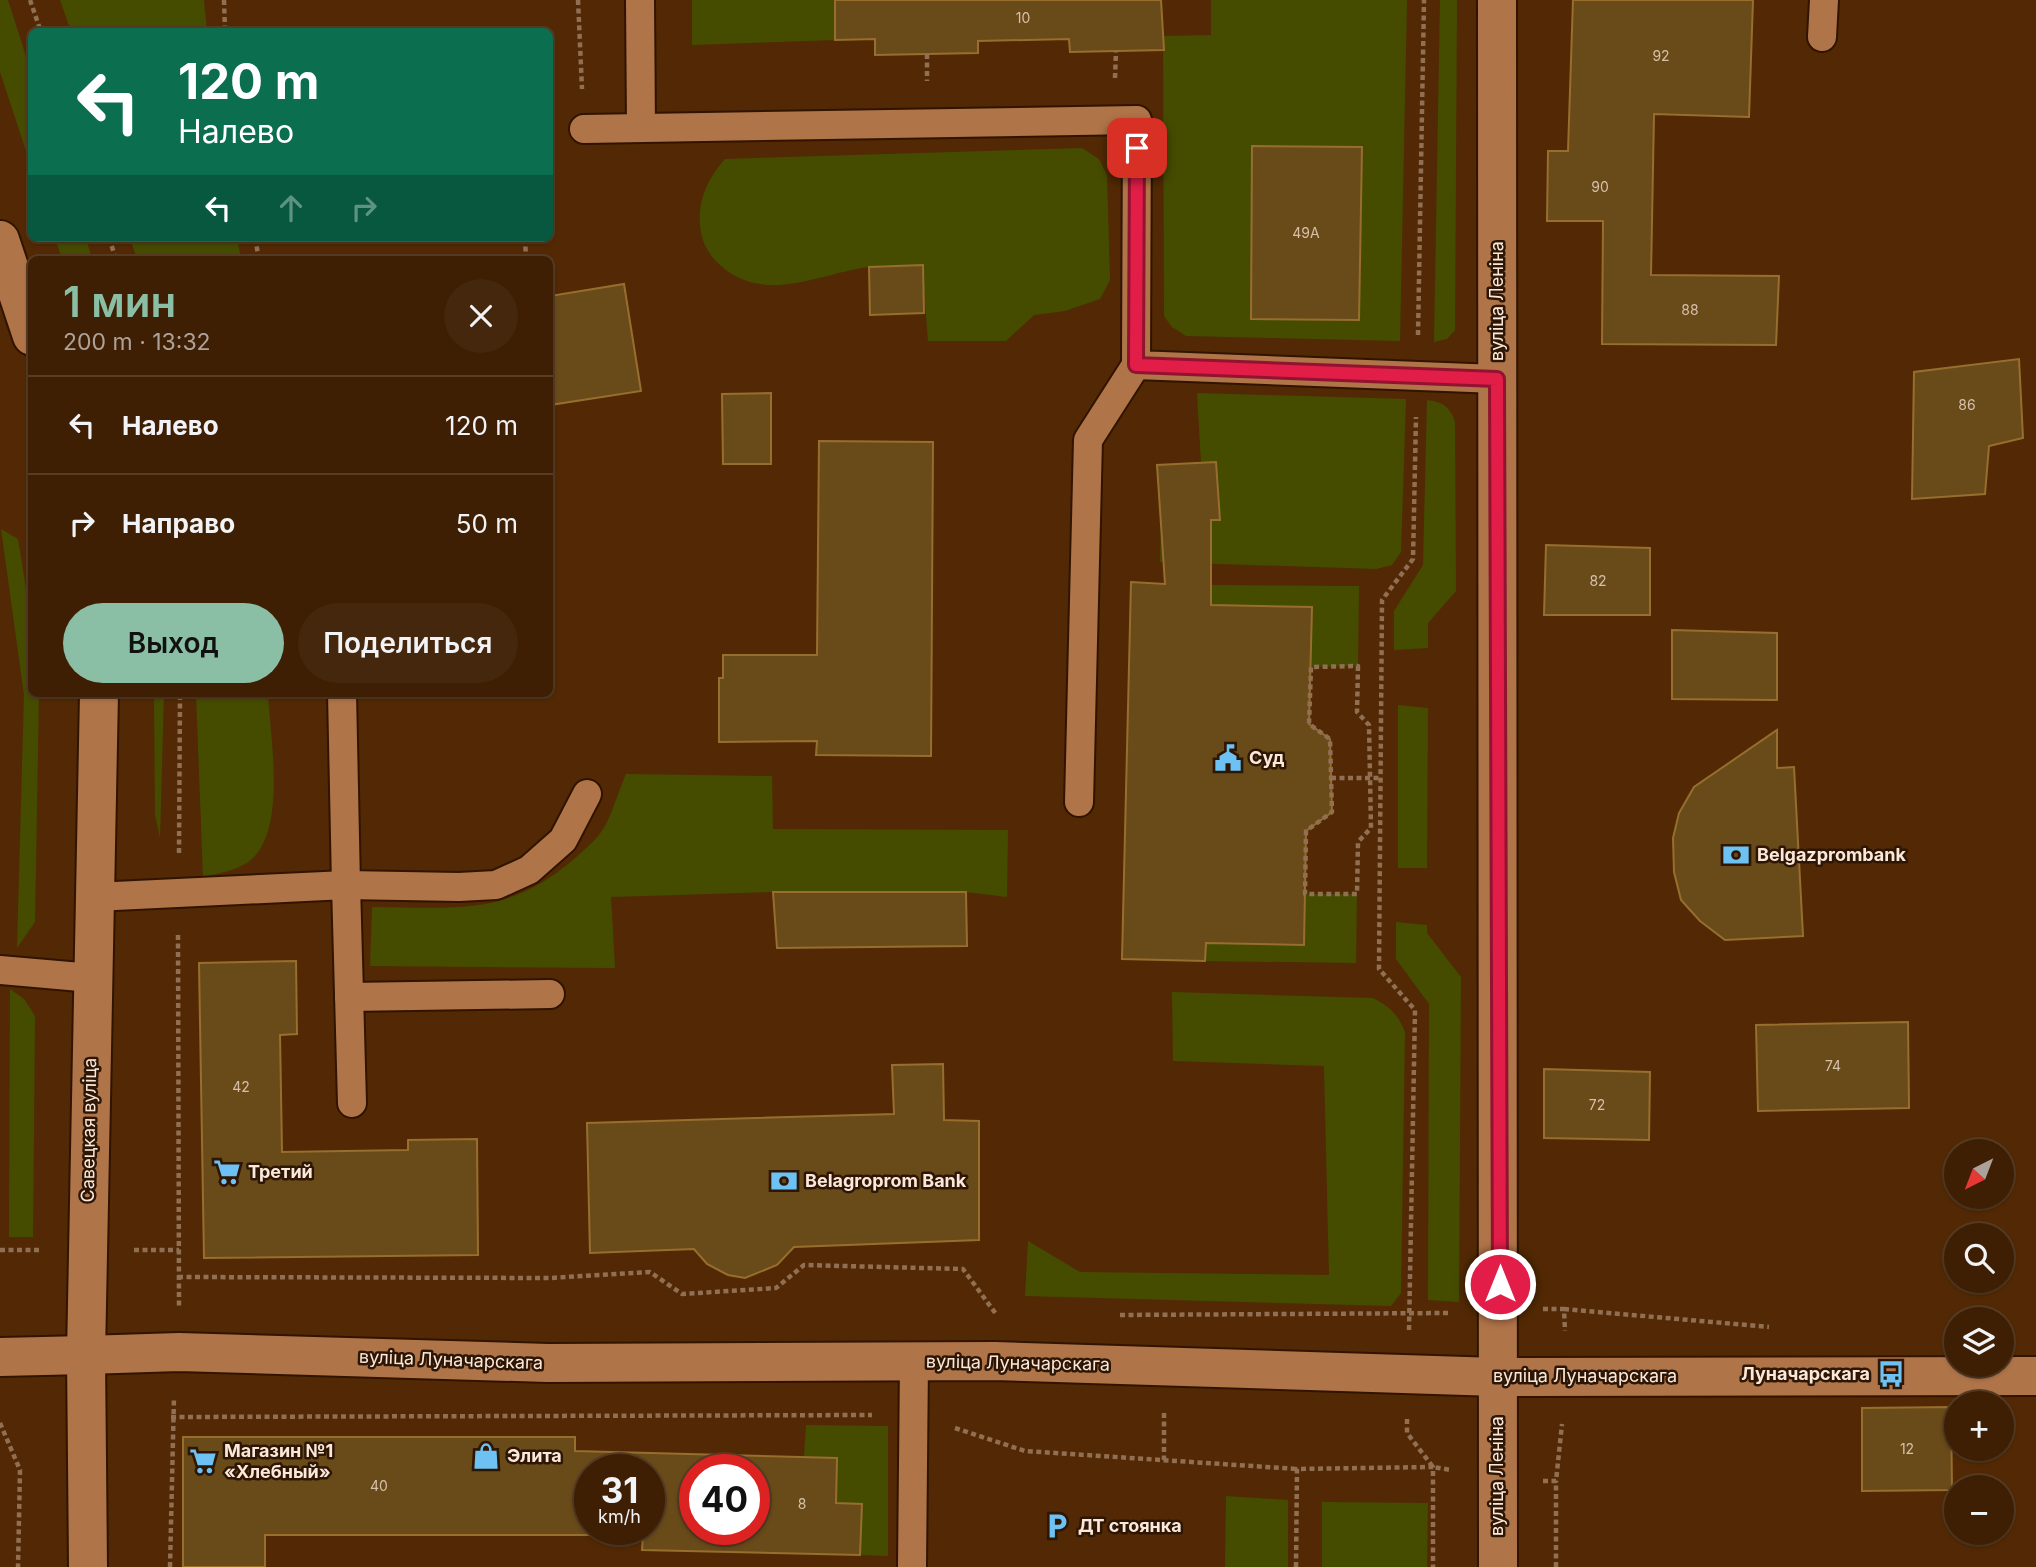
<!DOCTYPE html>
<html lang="ru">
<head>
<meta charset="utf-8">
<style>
	:root { --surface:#3e1f03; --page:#45270d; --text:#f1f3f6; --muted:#ada29a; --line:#573d25; --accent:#8abfa5 }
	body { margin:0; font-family:Inter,sans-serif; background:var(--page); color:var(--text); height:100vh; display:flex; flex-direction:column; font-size:26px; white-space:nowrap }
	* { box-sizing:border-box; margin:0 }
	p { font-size:23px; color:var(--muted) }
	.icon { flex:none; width:38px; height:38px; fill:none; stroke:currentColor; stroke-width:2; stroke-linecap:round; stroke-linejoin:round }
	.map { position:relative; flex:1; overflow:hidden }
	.details { position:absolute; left:28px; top:256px; width:525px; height:441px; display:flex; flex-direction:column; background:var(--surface); border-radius:10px; box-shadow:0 2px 5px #0004,0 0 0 2px var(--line) }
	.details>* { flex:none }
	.top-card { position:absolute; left:28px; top:28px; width:525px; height:214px; border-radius:10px; box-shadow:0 2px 5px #0004,0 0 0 2px var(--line); background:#0b6e4f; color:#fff; overflow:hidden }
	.needle { width:46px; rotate:222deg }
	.controls { position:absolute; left:1944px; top:1139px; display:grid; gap:14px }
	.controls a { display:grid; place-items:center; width:70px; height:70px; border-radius:50%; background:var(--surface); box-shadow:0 2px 5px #0004,0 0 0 2px var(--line); font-size:35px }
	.speed { position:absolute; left:574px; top:1454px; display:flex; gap:14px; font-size:35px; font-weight:700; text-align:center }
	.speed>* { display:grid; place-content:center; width:91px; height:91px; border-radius:50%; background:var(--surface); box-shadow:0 2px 5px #0004,0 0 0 2px var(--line); line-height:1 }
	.speed small { font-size:18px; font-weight:400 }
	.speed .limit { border:10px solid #d22; background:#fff; color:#111 }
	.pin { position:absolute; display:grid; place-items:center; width:60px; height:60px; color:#fff; margin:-30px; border-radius:14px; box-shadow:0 4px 10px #0006 }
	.me { position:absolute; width:77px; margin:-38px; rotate:0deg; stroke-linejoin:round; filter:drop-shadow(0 0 5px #0008) }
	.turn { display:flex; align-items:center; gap:24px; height:147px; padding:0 35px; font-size:32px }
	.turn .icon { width:91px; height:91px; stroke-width:2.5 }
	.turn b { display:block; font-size:49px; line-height:60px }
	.lanes { display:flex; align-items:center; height:66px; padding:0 35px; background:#0003; justify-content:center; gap:35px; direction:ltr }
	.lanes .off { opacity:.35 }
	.round { display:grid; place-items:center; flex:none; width:74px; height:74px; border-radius:37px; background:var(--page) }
	.summary { display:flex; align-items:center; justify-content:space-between; height:119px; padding:0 35px }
	h1 { font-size:42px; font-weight:600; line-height:52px; color:var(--accent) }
	.cta { display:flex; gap:14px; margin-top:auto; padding:14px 35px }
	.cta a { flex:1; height:80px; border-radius:42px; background:var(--accent); color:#111; font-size:28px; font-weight:600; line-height:80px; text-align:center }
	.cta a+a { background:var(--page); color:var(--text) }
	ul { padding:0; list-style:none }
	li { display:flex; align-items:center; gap:21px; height:98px; padding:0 35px; border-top:2px solid var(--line) }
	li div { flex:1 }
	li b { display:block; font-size:26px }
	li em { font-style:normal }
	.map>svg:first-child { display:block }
	.green { fill:#454c00 }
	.building { fill:#694a19; stroke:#976e2e; stroke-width:2; fill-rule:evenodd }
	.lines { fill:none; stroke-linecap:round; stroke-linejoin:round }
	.service-casing { stroke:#301400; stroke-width:32 }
	.minor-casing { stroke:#301400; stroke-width:42 }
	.tertiary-casing { stroke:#301400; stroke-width:42 }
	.path { stroke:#906f52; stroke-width:4.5; stroke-dasharray:5 3.5; stroke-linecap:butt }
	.service { stroke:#b07449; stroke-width:28 }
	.minor { stroke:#b07449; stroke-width:38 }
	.tertiary { stroke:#b07449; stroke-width:38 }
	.route-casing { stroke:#92132f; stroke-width:18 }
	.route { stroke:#e11d48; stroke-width:12 }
	.labels { text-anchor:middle; stroke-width:5; stroke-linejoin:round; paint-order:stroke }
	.number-label { font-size:14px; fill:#d7c0aa }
	.street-label { font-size:18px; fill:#fce8da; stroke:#2d1604 }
	.poi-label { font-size:18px; font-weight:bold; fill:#fce8da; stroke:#2d1604; text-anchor:start }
</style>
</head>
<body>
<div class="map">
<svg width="2036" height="1567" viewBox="0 0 2036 1567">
	<rect width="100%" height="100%" fill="#522904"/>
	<g class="green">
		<polygon points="0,0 8,0 31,72 31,166 0,72"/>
		<polygon points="60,0 204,0 207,31 71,31"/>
		<polygon points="692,0 835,0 835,40 692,45"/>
		<polygon points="1211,0 1407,0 1400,341 1186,336 1172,327 1164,316 1163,36 1211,35"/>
		<polygon points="1440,0 1457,0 1455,330 1447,339 1434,342"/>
		<path d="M1082 148 1099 159 1107 175 1110 280 1100 299 1065 311 1034 315 1006 341H928L922 265C905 266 886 264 868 267 818 274 764 305 720 265 710 256 704 246 701 233 696 204 706 180 725 159Z"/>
		<polygon points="55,238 86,238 92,259 62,259"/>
		<polygon points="130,238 237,238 241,259 137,259"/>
		<polygon points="1197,393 1406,399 1401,552 1392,565 1376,569 1160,562 1161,523 1220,519 1216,462 1201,463"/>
		<path d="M1427 400C1442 402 1450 406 1455 422L1456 591 1428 623V648L1394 650V611L1423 565Z"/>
		<polygon points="1,529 18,539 31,619 32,693 39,693 35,922 17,948 24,695"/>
		<polygon points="1211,585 1359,586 1358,666 1311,667 1311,607 1211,605"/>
		<polygon points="154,693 164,693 160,838 155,815"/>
		<path d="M196 693H268C270 737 286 823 254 857 242 870 219 873 203 877Z"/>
		<polygon points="1398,705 1428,708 1427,868 1398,868"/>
		<path d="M626 774 772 776 773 829 1008 830 1007 897 966 892H773L611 897 615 968 370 966 372 907C456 907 505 918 574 859 585 849 600 837 606 824 614 808 619 790 626 774Z"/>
		<polygon points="1305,894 1357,894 1356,963 1205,961 1206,943 1303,945"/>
		<polygon points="1396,922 1427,925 1427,933 1461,977 1459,1302 1428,1300 1429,1004 1396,959"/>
		<polygon points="10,989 24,999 35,1016 33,1237 9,1237"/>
		<path d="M1172 992 1373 998C1390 1007 1398 1014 1405 1032L1401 1293 1391 1306 1025 1296 1028 1241 1080 1272 1329 1275 1324 1066 1173 1061Z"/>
		<polygon points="806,1425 888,1426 888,1556 860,1555 862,1505 836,1503 837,1458 804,1457"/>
		<polygon points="1226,1496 1288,1500 1288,1567 1225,1567"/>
		<polygon points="1322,1502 1428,1503 1427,1567 1322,1567"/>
	</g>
	<g class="building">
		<polygon points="835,0 1161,0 1164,50 1070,52 1069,39 978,41 978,53 875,55 875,39 835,40"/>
		<polygon points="1573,0 1753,0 1749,117 1654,114 1651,275 1779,276 1776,345 1602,344 1603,221 1547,221 1548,151 1568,151"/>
		<polygon points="1252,146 1362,147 1359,320 1251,319"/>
		<polygon points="923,265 924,313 870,315 869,267"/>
		<polygon points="624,284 641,391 550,405 550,296"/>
		<polygon points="2019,359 2023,438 1989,446 1985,494 1912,499 1914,372"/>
		<polygon points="771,393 771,464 723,464 722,394"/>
		<polygon points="819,441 933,442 931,756 816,755 817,741 719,742 719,678 723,678 723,655 817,655"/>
		<polygon points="1216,462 1220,520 1211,520 1211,605 1312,607 1309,724 1330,739 1332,812 1306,831 1304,945 1206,943 1205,961 1122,959 1131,582 1165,584 1157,465"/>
		<polygon points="1546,545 1650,548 1650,615 1544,615"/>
		<polygon points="1672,630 1777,633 1777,700 1672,699"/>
		<polygon points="1777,730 1777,768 1794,767 1803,936 1725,940 1700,921 1681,900 1674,872 1673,838 1679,813 1694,787"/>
		<polygon points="773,892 966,892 967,946 777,948"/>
		<polygon points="296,961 297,1034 280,1035 282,1152 408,1150 408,1140 477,1139 478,1255 204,1258 199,963"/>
		<polygon points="1908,1022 1909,1108 1758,1111 1756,1025"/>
		<polygon points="943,1064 944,1120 979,1121 979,1240 794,1247 777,1265 745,1278 728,1275 707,1264 694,1249 590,1253 587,1123 894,1114 892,1065"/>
		<polygon points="1544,1069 1650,1072 1649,1140 1544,1138"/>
		<polygon points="1951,1407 1952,1490 1862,1491 1862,1408"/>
		<path d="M183 1437H575V1451L837 1458 836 1503 862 1504 860 1555 642 1550 643 1535H265V1567H183ZM590 1470H649V1530H590ZM695 1470H754V1530H695Z"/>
	</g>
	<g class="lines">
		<defs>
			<g id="service">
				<polyline points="640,0 641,127"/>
				<polyline points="1822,37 1824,0"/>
				<polyline points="584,129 1137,120 1136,365 1497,379"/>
				<polyline points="342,693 346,885 459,887 496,885 529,870 563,840 587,794"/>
				<polyline points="1079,802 1088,440 1136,365"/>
				<polyline points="94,897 346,885 352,1103"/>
				<polyline points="0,970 92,978"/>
				<polyline points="349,997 550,994"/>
				<polyline points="912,1567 914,1361"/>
			</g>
			<polyline id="minor" points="0,1357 86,1355"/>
			<g id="tertiary">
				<polyline points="1497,0 1498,1567"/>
				<polyline points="0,240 32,336"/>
				<polyline points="86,1355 179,1352 548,1363 995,1361 1497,1377 2036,1376"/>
				<polyline points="88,1567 86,1355 99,693"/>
			</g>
		</defs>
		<use href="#service" class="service-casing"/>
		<use href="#minor" class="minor-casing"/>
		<use href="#tertiary" class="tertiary-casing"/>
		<g class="path">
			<polyline points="30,0 41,32"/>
			<polyline points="224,0 225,32"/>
			<polyline points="578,0 582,89"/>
			<polyline points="927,54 927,81"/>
			<polyline points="1115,78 1116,51"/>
			<polyline points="109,238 116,259"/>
			<polyline points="255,238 259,259"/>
			<polyline points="525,238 526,259"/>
			<polyline points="1418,335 1424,0"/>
			<polygon points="1358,666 1357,712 1369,725 1371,828 1358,842 1357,894 1305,894 1306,831 1332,812 1330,739 1309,724 1311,667"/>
			<polyline points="1331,778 1380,778"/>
			<polyline points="179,853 180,693"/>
			<polyline points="178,935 179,1308"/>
			<polyline points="0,1250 41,1250"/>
			<polyline points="134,1250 179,1250"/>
			<polyline points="178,1277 550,1278 650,1272 682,1294 776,1288 804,1265 963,1269 996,1314"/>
			<polyline points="1543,1309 1564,1309 1565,1331"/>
			<polyline points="1564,1309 1769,1327"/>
			<polyline points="1120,1315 1450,1313"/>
			<polyline points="1409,1330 1415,1010 1379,969 1382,600 1413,559 1416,417"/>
			<polyline points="1164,1413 1164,1460"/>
			<polyline points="171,1417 872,1415"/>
			<polyline points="1407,1419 1407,1433 1433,1467 1451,1470"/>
			<polyline points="0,1423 20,1470 18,1567"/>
			<polyline points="955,1428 1025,1451 1297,1469"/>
			<polyline points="1543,1481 1556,1481 1562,1424"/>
			<polyline points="170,1567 174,1397"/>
			<polyline points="1296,1567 1297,1469 1433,1467 1433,1567"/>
			<polyline points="1556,1567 1556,1481"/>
		</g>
		<use href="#service" class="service"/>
		<use href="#minor" class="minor"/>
		<use href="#tertiary" class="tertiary"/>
	</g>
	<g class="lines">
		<defs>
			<polyline id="route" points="1137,148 1136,365 1497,379 1500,1284"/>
		</defs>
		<use href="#route" class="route-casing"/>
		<use href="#route" class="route"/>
	</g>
	<defs>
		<symbol id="civic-bare" viewBox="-9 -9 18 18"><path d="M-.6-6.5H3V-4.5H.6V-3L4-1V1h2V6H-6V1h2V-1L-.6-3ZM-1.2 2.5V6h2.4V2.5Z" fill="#6dc2f3" stroke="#2d1604" stroke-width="2.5" paint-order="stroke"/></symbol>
		<symbol id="bank-bare" viewBox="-9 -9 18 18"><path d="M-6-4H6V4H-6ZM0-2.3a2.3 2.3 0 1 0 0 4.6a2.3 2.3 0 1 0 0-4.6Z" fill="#6dc2f3" stroke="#2d1604" stroke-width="2.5" paint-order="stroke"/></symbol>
		<symbol id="supermarket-bare" viewBox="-9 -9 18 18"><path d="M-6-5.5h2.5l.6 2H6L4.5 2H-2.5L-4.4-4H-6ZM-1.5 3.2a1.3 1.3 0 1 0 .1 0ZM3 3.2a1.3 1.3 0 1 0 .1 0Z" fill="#6dc2f3" stroke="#2d1604" stroke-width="2.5" paint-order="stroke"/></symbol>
		<symbol id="bus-bare" viewBox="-9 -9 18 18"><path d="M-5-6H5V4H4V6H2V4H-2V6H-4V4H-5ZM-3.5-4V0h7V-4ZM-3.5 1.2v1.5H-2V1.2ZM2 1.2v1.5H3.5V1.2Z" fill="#6dc2f3" stroke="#2d1604" stroke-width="2.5" paint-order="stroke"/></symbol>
		<symbol id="shop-bare" viewBox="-9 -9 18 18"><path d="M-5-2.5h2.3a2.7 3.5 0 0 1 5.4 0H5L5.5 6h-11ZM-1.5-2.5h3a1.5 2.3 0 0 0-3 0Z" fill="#6dc2f3" stroke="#2d1604" stroke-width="2.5" paint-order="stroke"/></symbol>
		<symbol id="parking-bare" viewBox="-9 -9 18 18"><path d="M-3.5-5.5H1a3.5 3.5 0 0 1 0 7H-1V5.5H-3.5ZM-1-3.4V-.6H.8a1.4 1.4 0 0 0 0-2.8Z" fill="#6dc2f3" stroke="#2d1604" stroke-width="2.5" paint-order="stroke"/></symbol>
	</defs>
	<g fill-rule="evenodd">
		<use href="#civic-bare" x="1209" y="739" width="38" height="38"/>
		<use href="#bank-bare" x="1717" y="836" width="38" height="38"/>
		<use href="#supermarket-bare" x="208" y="1153" width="38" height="38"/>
		<use href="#bank-bare" x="765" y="1162" width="38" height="38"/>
		<use href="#bus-bare" x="1872" y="1355" width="38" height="38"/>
		<use href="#shop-bare" x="467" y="1437" width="38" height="38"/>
		<use href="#supermarket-bare" x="184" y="1442" width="38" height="38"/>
		<use href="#parking-bare" x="1038" y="1507" width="38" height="38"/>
	</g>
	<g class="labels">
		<g class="number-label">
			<text x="1023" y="23">10</text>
			<text x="1661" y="61">92</text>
			<text x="1600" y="192">90</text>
			<text x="1306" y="238">49А</text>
			<text x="1690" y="315">88</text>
			<text x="1967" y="410">86</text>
			<text x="1598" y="586">82</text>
			<text x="1833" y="1071">74</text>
			<text x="241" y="1092">42</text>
			<text x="1597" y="1110">72</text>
			<text x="1907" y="1454">12</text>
			<text x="379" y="1491">40</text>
			<text x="802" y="1509">8</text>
		</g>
		<g class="street-label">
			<text transform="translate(1497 301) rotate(-90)" y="6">вуліца Леніна</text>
			<text transform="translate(89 1130) rotate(-89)" y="6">Савецкая вуліца</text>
			<text transform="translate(451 1360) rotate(2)" y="6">вуліца Луначарскага</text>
			<text transform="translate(1018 1363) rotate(1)" y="6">вуліца Луначарскага</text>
			<text x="1585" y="1382">вуліца Луначарскага</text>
			<text transform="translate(1497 1476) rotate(-90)" y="6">вуліца Леніна</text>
		</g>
		<g class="poi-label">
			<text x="1249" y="764">Суд</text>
			<text x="1757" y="861">Belgazprombank</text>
			<text x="248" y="1178">Третий</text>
			<text x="805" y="1187">Belagroprom Bank</text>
			<text x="1870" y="1380" text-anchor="end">Луначарскага</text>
			<text x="224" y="1457">Магазин №1<tspan x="224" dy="21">«Хлебный»</tspan></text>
			<text x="507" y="1462">Элита</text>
			<text x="1078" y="1532">ДТ стоянка</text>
		</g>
	</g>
</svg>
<div class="controls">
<a><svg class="needle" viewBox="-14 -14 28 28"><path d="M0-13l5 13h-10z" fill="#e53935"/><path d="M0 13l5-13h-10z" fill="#ada29a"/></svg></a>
<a><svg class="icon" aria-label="search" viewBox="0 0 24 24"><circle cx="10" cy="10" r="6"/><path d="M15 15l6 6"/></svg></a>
<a><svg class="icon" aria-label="layers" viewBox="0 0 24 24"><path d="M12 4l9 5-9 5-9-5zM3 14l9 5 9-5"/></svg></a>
<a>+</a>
<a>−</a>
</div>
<div class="speed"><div>31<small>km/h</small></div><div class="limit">40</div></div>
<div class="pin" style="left:1137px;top:148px;background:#d93025"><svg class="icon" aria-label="arrive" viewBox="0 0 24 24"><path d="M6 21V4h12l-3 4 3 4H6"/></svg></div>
<svg class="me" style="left:1500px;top:1284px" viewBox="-20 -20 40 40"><circle r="17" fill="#e11d48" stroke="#fff" stroke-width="3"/><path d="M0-11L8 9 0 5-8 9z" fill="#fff"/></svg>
<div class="top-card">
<div class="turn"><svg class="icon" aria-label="left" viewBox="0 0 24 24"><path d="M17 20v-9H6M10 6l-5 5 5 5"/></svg><div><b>120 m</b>Налево</div></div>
<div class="lanes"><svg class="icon" aria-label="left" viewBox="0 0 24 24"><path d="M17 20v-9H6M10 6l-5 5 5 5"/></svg><svg class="icon off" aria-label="ahead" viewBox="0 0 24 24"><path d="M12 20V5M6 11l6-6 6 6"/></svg><svg class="icon off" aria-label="right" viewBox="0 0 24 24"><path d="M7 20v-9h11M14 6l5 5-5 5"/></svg></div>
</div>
<section class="details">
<div class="summary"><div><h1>1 мин</h1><p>200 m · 13:32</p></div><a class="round"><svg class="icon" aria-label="close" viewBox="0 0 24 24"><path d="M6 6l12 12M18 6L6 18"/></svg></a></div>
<ul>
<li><svg class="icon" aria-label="left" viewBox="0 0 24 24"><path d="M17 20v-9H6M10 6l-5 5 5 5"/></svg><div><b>Налево</b></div><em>120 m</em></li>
<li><svg class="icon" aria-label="right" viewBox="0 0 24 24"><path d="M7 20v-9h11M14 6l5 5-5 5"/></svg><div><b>Направо</b></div><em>50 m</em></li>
</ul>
<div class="cta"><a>Выход</a><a>Поделиться</a></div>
</section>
</div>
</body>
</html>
